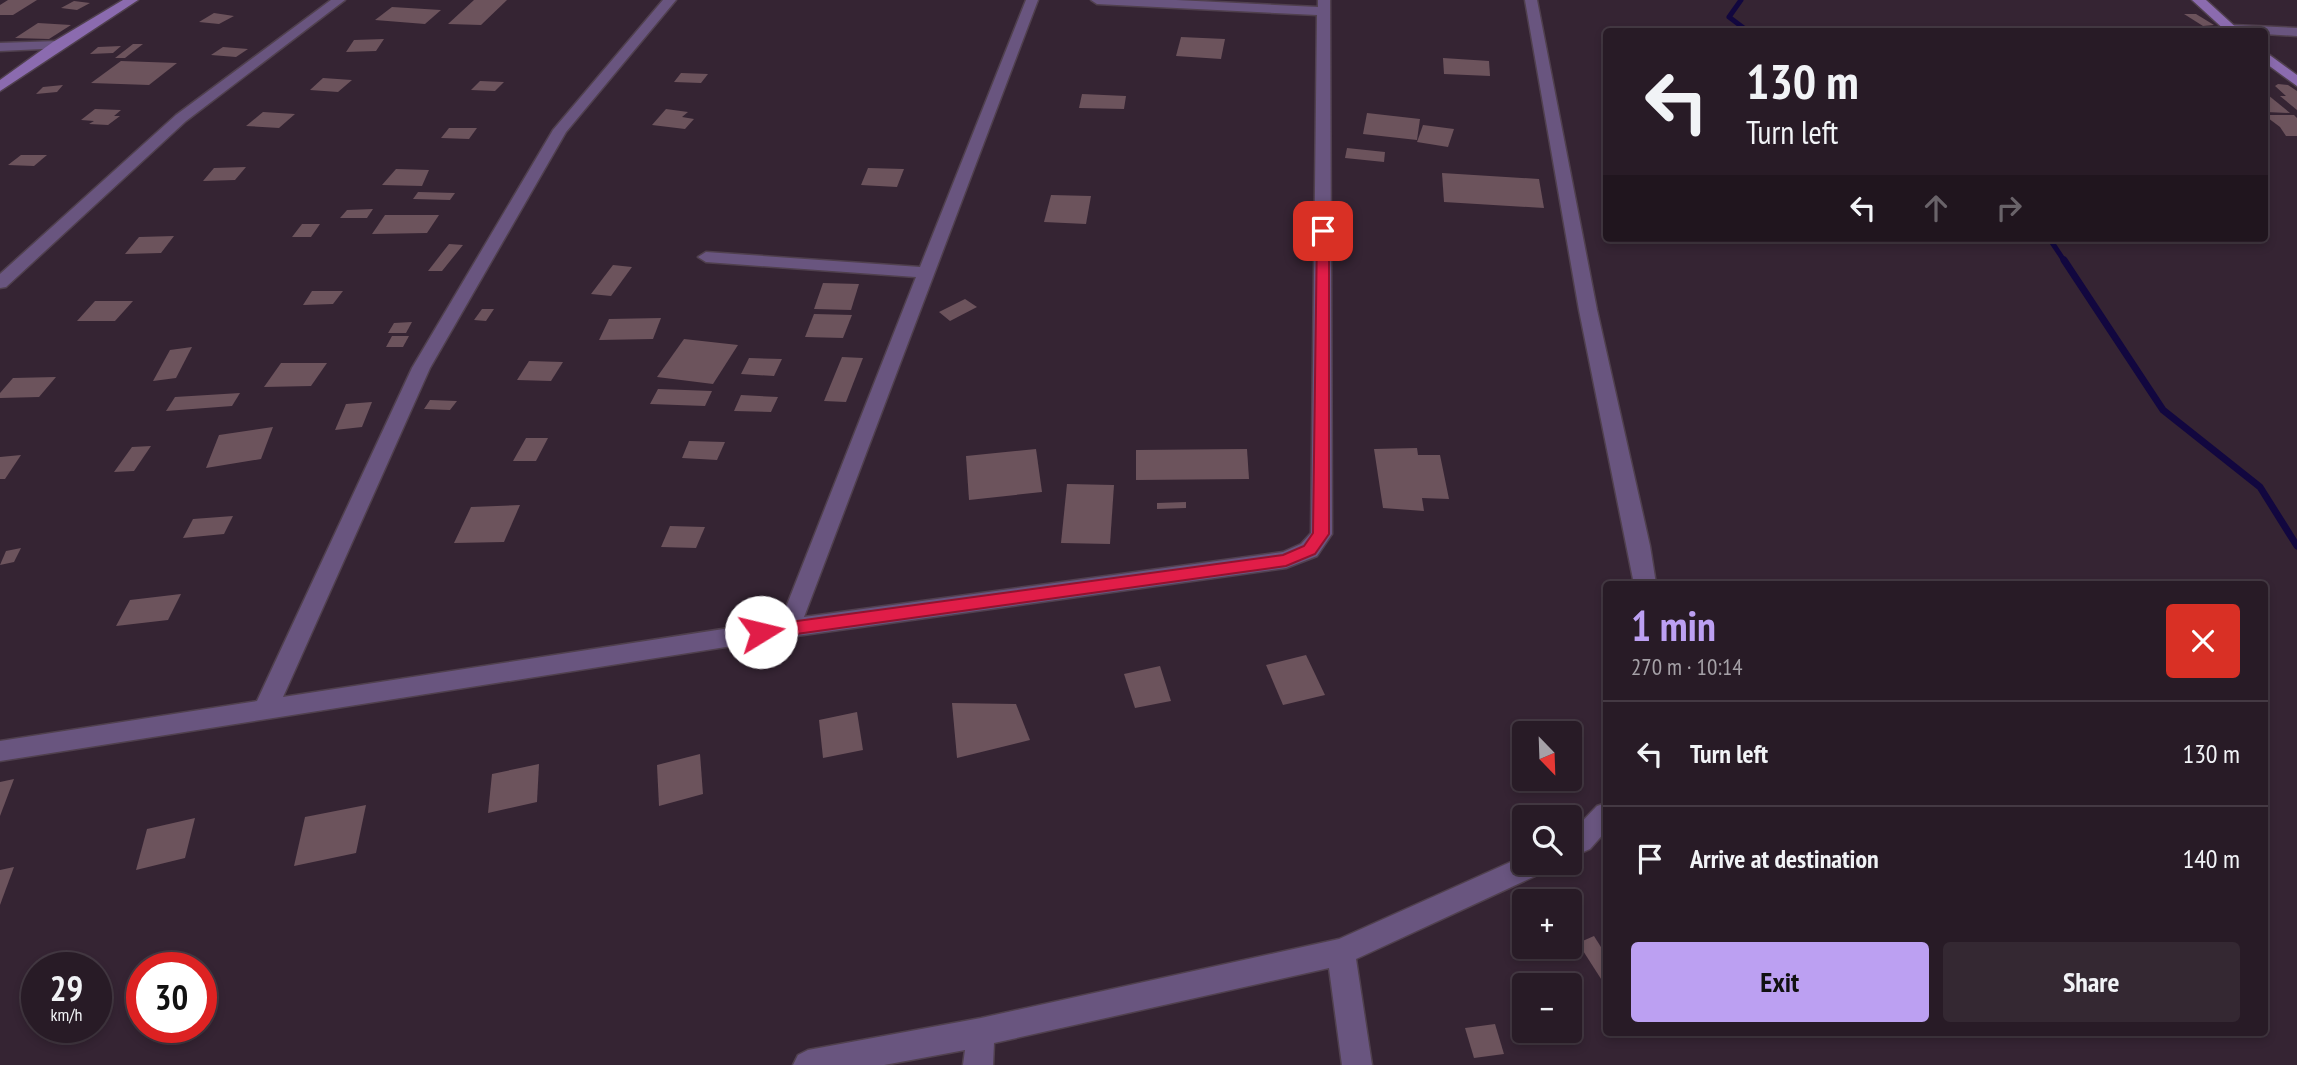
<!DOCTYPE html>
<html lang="en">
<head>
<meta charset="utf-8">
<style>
	:root { --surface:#281b26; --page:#342832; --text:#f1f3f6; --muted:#a5a1a7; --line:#443943; --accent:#bca0f2 }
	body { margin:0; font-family:"PT Sans Narrow",sans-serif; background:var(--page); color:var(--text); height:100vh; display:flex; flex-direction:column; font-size:26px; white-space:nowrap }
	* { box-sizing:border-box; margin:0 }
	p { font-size:23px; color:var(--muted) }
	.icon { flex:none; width:38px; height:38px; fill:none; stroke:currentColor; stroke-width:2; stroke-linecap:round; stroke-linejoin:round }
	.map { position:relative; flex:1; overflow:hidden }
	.panel { position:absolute; left:1603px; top:581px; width:665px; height:455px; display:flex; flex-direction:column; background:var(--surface); border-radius:7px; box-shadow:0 4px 10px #0003,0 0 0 2px var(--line) }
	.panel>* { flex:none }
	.top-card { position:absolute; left:1603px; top:28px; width:665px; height:214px; border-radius:7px; box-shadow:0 4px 10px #0003,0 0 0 2px var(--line); background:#281b26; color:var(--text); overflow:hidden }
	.needle { width:46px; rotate:157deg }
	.fabs { position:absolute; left:1512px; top:721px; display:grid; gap:14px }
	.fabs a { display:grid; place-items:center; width:70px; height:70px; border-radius:7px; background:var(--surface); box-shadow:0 4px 10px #0003,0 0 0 2px var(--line); font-size:35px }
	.speed { position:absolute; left:21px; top:952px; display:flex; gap:14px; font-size:35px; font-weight:700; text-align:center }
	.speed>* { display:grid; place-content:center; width:91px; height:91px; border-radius:50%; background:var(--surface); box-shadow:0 4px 10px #0003,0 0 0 2px var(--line); line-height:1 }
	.speed small { font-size:18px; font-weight:400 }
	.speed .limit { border:10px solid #d22; background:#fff; color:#111 }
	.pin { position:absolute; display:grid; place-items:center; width:60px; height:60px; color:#fff; margin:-30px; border-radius:14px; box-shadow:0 4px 10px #0006 }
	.me { position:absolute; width:77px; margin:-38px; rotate:81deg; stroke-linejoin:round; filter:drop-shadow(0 0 5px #0008) }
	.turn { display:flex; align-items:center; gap:24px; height:147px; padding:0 28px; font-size:32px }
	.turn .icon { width:91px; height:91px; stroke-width:2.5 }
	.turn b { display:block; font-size:49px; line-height:60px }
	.lanes { display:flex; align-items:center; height:66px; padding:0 28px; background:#0003; justify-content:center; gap:35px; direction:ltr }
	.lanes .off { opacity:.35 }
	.round { display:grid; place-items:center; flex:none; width:74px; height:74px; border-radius:7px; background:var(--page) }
	.head { display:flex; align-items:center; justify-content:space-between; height:119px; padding:0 28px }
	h1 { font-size:42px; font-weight:800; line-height:52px; color:var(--accent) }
	.button { display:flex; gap:14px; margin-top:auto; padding:14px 28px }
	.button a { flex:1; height:80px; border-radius:7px; background:var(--accent); color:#111; font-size:28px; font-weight:800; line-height:80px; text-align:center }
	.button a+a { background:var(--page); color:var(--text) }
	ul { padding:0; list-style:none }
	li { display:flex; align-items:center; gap:21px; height:105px; padding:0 28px; border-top:2px solid var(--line) }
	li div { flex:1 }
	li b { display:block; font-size:26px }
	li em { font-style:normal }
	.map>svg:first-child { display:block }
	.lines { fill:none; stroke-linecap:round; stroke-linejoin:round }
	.stream-far1 { stroke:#12073f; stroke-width:5 }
	.stream { stroke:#12073f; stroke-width:7 }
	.building { fill:#6c535c }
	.street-casing { stroke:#50404e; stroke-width:3 }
	.secondary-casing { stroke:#50404e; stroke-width:3 }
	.street { fill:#69557f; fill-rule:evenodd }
	.secondary { fill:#8b6baf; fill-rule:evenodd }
	.route { fill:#e11d48; stroke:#92132f; stroke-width:2 }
</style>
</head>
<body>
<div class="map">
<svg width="2297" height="1065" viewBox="0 0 2297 1065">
	<rect width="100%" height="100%" fill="#352433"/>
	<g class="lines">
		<g class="stream-far1">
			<polyline points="1741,0 1729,17 1749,32"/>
			<polyline points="2049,238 2065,262"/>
		</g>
		<polyline class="stream" points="2064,260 2163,410 2260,487 2297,546"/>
	</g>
	<g class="building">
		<polygon points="8,0 37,0 13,15 0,15 0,5"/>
		<polygon points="474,0 507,0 481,25 448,24"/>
		<polygon points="74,1 90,3 77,10 61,8"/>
		<polygon points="392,7 441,10 425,24 375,20"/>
		<polygon points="214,13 234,16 219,24 199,22"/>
		<polygon points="2184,14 2196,14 2214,25 2203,26"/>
		<polygon points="38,23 71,25 49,39 15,38"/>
		<polygon points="1181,37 1225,39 1221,59 1176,56"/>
		<polygon points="384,39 376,51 346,52 354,40"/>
		<polygon points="133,44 143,44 125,58 115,58"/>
		<polygon points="121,46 113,53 90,54 98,47"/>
		<polygon points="223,47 248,49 236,57 211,55"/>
		<polygon points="1443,58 1489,61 1490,76 1444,74"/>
		<polygon points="121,61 177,63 149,85 91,83"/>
		<polygon points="681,73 708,74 701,83 674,82"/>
		<polygon points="323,78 352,80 338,92 310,90"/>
		<polygon points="480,81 504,82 495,91 471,90"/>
		<polygon points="2278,84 2288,85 2297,91 2297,110 2280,96 2286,96 2275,86"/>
		<polygon points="63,85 57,92 36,94 43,87"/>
		<polygon points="1082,94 1126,96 1124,109 1079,108"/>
		<polygon points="2264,95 2268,95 2290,113 2266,112"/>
		<polygon points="95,109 121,110 114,116 120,116 108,125 89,124 94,121 81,120"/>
		<polygon points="666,109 688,112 682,117 694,119 685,129 652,125"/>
		<polygon points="263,112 295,114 279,128 246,126"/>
		<polygon points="1367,113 1420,119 1417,140 1363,134"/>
		<polygon points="2264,115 2294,115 2297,118 2297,136 2286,136 2280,127"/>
		<polygon points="1423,125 1454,129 1448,147 1417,142"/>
		<polygon points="449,128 477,128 469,139 441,138"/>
		<polygon points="1347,148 1385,152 1384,162 1345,158"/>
		<polygon points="21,155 47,155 34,166 8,165"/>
		<polygon points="246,167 235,180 203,181 214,168"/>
		<polygon points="868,168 904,169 897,187 861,185"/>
		<polygon points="396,169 429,170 422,186 382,185"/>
		<polygon points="1442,173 1539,179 1544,208 1444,202"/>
		<polygon points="418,192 455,193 450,200 413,199"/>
		<polygon points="1051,195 1091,196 1086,224 1044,222"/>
		<polygon points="373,209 367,218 340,218 347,210"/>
		<polygon points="385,215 439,215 427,233 372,234"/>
		<polygon points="302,224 320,224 311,237 292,237"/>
		<polygon points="174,236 161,253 125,254 139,237"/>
		<polygon points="449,244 463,245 442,271 428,271"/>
		<polygon points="613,265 632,267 611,296 591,294"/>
		<polygon points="823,283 859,284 851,310 814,309"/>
		<polygon points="312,291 343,291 333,304 303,305"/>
		<polygon points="965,299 977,307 950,321 939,312"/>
		<polygon points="95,301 133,301 115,321 77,321"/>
		<polygon points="482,309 494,309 486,321 474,320"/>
		<polygon points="814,314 852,315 843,338 805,337"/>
		<polygon points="661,318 653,339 599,340 609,319"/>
		<polygon points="412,322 406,333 388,333 394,323"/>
		<polygon points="392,336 409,336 403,347 386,347"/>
		<polygon points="684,339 738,345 713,384 657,377"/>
		<polygon points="192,347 176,378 153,381 170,350"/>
		<polygon points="842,357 863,358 846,402 824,401"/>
		<polygon points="749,358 782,359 774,376 741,374"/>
		<polygon points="529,361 563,362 551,381 517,380"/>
		<polygon points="281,363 327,363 311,386 264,387"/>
		<polygon points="56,377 39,397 0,398 0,393 13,378"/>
		<polygon points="658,389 712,391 705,406 650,404"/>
		<polygon points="240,393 232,406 166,411 175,397"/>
		<polygon points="741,395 778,397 771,412 734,411"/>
		<polygon points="430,400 457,401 450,410 424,409"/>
		<polygon points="372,402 362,427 335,430 346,404"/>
		<polygon points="273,427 261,459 206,468 219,435"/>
		<polygon points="526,438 548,438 536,461 513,461"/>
		<polygon points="689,441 725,442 717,460 682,458"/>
		<polygon points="151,446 134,471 114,472 132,447"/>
		<polygon points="1417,448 1418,455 1440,455 1449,499 1422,498 1424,511 1383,508 1374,449"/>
		<polygon points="1036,449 1042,492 969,500 966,456"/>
		<polygon points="1247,449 1249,479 1136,480 1136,450"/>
		<polygon points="21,455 5,479 0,479 0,457"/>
		<polygon points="1067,484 1114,485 1110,544 1061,543"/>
		<polygon points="1186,502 1186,508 1157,509 1157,503"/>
		<polygon points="520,505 504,542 454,543 471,507"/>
		<polygon points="233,516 224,534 183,538 193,519"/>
		<polygon points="670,526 705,527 696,548 661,547"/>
		<polygon points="21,548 14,562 0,565 6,551"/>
		<polygon points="181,594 168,620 116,626 130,600"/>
		<polygon points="1306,655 1325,695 1283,705 1266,665"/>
		<polygon points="1160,666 1171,701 1135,708 1124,674"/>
		<polygon points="952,703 1016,704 1030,740 957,758"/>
		<polygon points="857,712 863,750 823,758 819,720"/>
		<polygon points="700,754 703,794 659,806 657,765"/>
		<polygon points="539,764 537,802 488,813 492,774"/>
		<polygon points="14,779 0,816 0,782"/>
		<polygon points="366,805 356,853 294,866 305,817"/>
		<polygon points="195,818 185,858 136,870 147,829"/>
		<polygon points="14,867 0,905 0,870"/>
		<polygon points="1594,936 1606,955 1606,980 1603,982 1578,943"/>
		<polygon points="1495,1024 1504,1054 1474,1058 1465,1028"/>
	</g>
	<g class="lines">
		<defs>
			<g id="street">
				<polygon points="331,0 345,0 186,121 6,287 0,288 0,274 176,115"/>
				<polygon points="663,0 676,0 566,132 430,368 283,697 781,620 916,277 706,262 698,257 706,252 920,267 1026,0 1038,0 804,617 1283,552 1301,544 1311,533 1317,15 1097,4 1091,0 1176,0 1318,7 1318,0 1330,0 1332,534 1317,556 1286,568 789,637 0,761 0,741 257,701 412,368 553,130"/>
				<polygon points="1525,0 1537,0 1597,310 1650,546 1656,584 1634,584 1579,310"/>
				<polygon points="2232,25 2297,28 2297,36 2264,34 2264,32 2227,32 2227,26"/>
				<polygon points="58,41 63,42 63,48 0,51 0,43"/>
				<polygon points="1606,803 1606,831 1590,849 1570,858 1570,834 1597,806"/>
				<polygon points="1524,856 1524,863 1550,863 1546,871 1356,959 1372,1065 1342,1065 1329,968 994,1043 993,1065 963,1065 965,1050 884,1065 793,1065 798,1055 808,1050 981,1018 1339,939"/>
			</g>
			<g id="secondary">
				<polygon points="123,0 138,0 0,91 0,80 53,42"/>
				<polygon points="2192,0 2206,0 2241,32 2227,32"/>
				<polygon points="2264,51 2297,75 2297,86 2264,62"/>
			</g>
		</defs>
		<use href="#street" class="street-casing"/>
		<use href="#secondary" class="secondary-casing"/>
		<use href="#street" class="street"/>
		<use href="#secondary" class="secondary"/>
	</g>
	<polygon class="route" points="1323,228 1329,231 1329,534 1315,554 1286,566 761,639 755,637 753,632 755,628 761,626 1283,555 1304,546 1313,533 1317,231"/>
</svg>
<div class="fabs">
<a><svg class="needle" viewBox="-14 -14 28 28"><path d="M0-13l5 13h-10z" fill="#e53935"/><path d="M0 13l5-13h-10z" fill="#a5a1a7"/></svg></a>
<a><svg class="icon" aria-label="search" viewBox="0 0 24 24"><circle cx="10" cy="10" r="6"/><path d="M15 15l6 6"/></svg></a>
<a>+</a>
<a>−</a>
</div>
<div class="speed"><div>29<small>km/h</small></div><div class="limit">30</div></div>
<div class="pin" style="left:1323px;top:231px;background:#d93025"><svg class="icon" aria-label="arrive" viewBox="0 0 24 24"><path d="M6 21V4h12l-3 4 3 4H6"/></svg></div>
<svg class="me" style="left:761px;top:632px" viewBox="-20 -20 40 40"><circle r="19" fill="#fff"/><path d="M0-13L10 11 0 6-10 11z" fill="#e11d48"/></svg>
<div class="top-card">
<div class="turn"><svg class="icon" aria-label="left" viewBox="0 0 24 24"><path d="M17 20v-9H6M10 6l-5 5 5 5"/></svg><div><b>130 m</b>Turn left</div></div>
<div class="lanes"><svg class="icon" aria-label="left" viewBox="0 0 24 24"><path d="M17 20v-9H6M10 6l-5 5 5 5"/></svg><svg class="icon off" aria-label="ahead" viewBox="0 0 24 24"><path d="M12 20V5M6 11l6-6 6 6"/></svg><svg class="icon off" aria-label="right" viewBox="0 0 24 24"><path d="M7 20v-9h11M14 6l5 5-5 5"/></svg></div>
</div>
<section class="panel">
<div class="head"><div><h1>1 min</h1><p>270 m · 10:14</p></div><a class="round" style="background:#d93025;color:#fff"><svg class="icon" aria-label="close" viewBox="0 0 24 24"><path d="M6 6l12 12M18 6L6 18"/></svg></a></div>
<ul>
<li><svg class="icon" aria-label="left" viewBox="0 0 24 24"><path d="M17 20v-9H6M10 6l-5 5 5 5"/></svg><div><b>Turn left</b></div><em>130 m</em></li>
<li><svg class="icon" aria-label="arrive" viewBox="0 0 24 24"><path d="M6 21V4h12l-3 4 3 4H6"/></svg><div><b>Arrive at destination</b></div><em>140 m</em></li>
</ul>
<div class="button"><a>Exit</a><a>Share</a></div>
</section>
</div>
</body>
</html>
